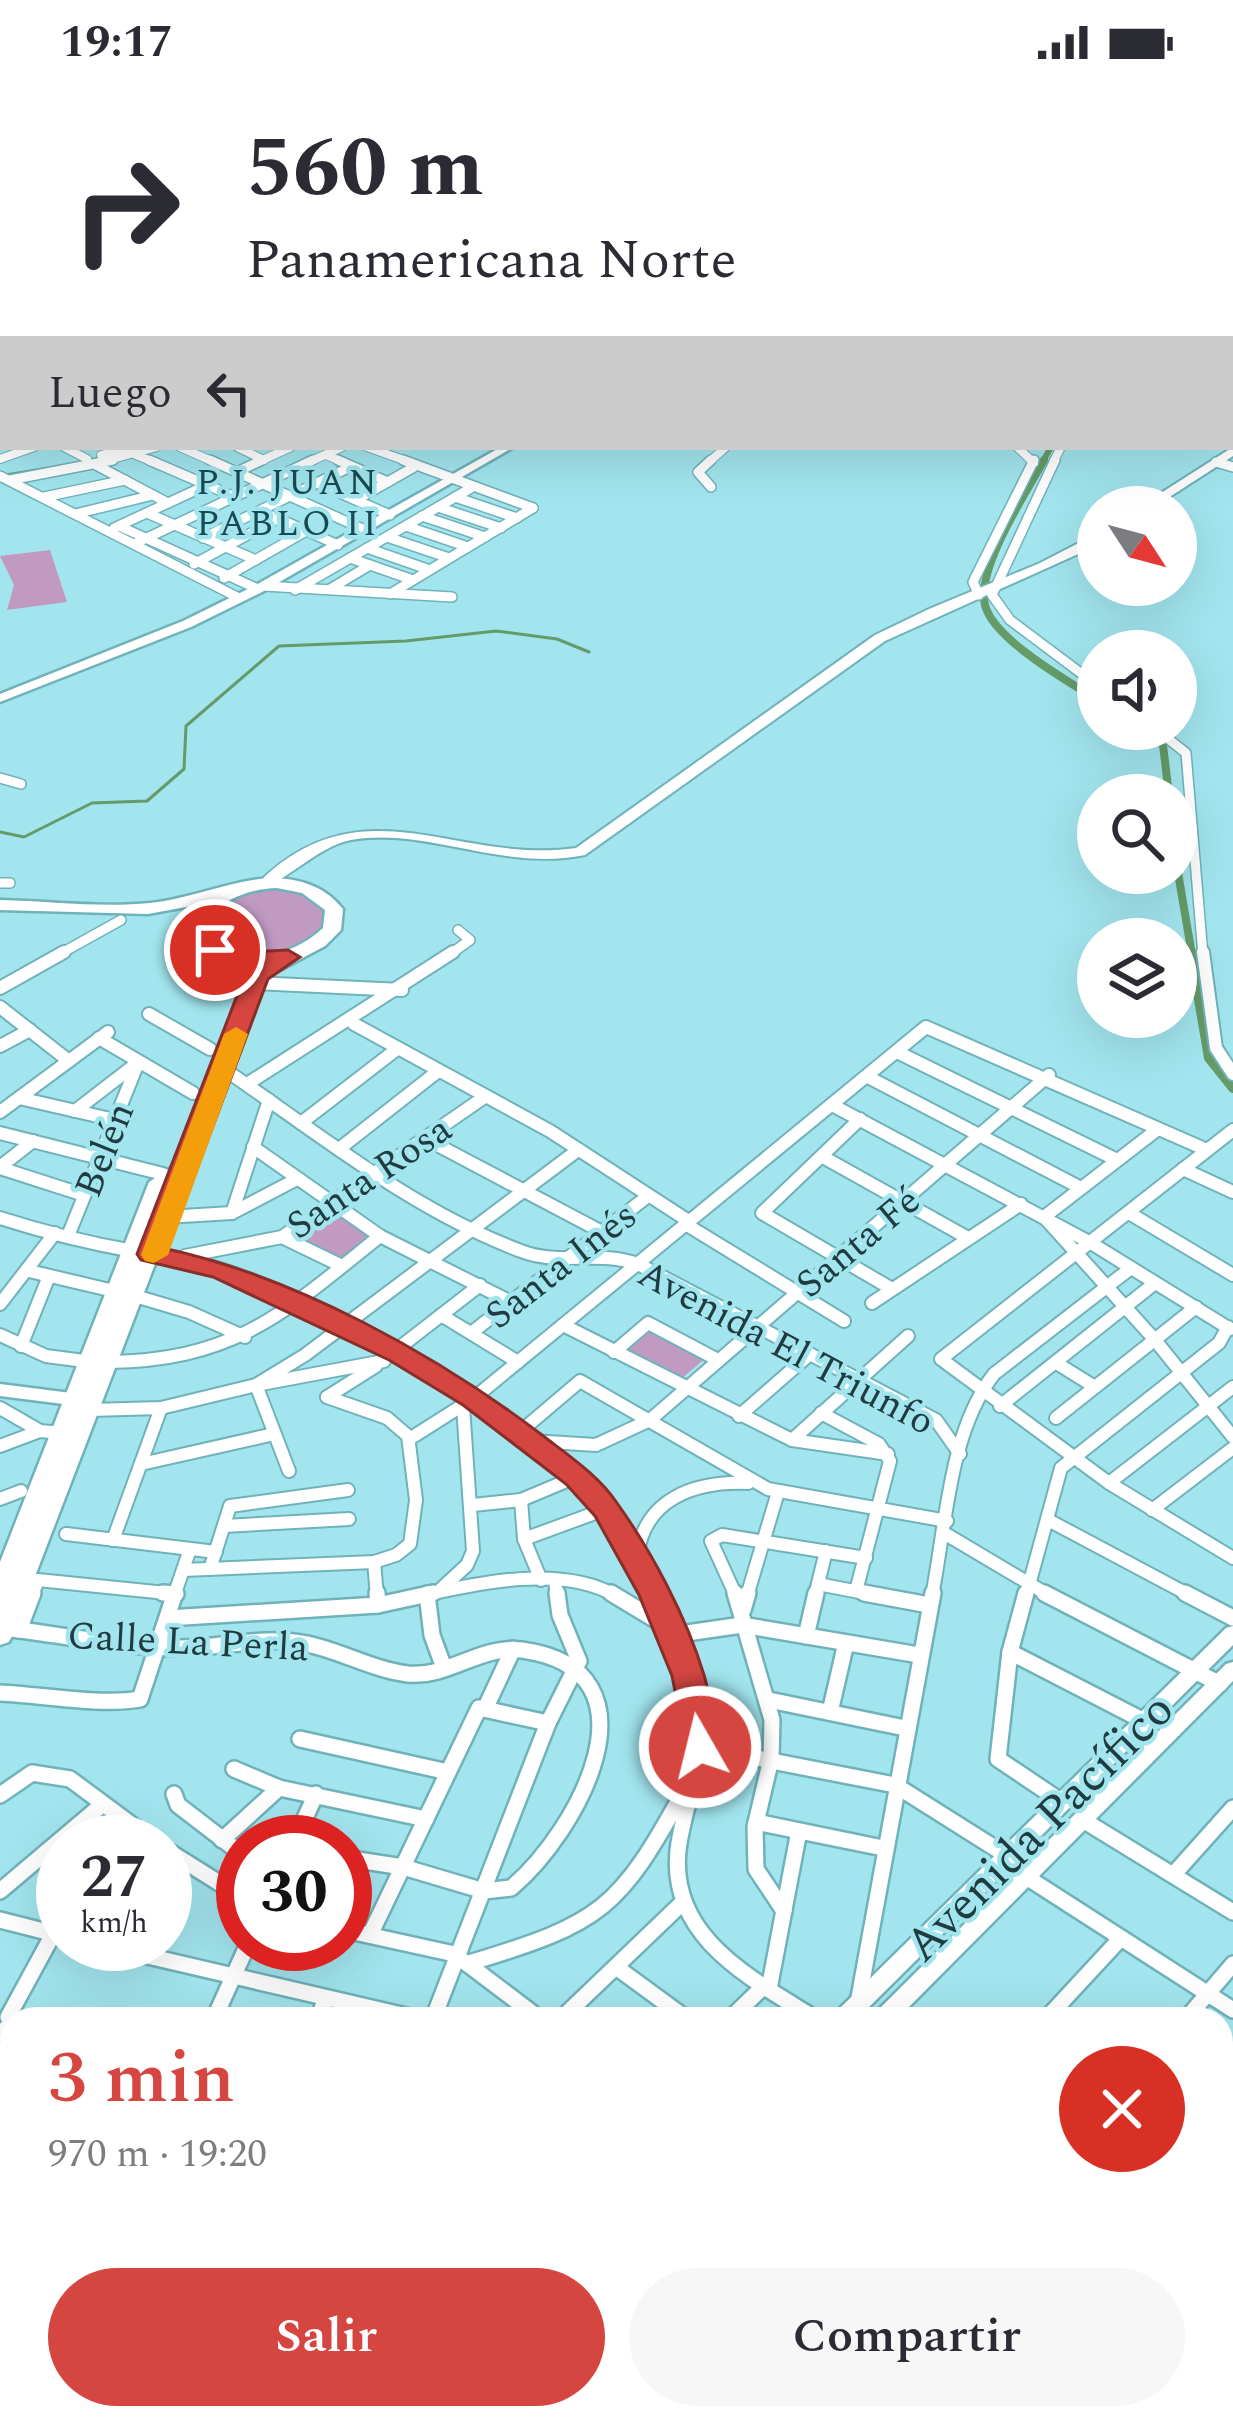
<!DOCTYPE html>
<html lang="es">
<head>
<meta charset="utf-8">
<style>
	:root { --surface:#fff; --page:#f7f7f7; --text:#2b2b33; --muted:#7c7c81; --accent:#d54641 }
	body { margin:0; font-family:Spectral,serif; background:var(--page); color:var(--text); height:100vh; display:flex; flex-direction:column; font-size:45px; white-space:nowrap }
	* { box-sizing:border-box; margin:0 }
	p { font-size:39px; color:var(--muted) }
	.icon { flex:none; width:66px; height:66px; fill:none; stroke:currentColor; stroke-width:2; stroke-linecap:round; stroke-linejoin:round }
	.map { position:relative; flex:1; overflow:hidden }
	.side { position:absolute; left:0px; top:1923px; width:1233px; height:423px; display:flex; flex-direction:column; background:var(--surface); border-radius:36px 36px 0 0; box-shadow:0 12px 48px #0002 }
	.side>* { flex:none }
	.top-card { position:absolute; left:0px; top:0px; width:1233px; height:366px; box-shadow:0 12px 48px #0002; background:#fff; color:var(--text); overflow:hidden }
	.needle { width:78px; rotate:126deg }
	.controls { position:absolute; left:1077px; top:402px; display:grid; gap:24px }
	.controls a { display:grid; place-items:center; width:120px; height:120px; border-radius:50%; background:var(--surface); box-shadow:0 12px 48px #0002; font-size:60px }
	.speed { position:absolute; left:36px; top:1731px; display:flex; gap:24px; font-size:60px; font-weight:700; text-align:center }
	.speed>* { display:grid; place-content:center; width:156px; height:156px; border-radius:50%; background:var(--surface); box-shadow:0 12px 48px #0002; line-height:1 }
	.speed small { font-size:30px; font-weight:400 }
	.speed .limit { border:18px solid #d22; background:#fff; color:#111 }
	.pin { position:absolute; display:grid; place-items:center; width:102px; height:102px; color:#fff; margin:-51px; border:6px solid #fff; border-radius:50%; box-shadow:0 3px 12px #0007 }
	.me { position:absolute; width:132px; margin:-66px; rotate:352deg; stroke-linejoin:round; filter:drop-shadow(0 0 9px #0008) }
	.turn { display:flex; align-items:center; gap:42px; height:252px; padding:0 48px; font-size:54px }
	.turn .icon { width:156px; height:156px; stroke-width:2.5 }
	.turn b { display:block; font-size:84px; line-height:102px }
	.then { display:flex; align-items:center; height:114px; padding:0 48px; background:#0003; gap:24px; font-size:45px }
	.round { display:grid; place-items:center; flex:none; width:126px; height:126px; border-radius:63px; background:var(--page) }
	.headline { display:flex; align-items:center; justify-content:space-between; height:204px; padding:0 48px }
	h1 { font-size:72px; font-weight:600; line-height:90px; color:var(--accent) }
	.action { display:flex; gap:24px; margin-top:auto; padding:24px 48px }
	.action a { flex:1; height:138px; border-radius:72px; background:var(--accent); color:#fff; font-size:48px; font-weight:600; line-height:138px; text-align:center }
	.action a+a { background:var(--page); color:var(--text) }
	.status { display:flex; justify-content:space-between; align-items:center; height:84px; padding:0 60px; background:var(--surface); direction:ltr }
	.status svg { height:33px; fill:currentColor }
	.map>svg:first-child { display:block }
	.green { fill:#c19ac2 }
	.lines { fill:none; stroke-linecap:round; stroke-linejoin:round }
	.stream { stroke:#649b68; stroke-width:3 }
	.canal-far2 { stroke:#649b68; stroke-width:6 }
	.canal-far1 { stroke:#649b68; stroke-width:8 }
	.canal { stroke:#649b68; stroke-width:10 }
	.street-far3-casing { stroke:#70b2ba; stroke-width:10 }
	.street-far2-casing { stroke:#70b2ba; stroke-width:12 }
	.street-far1-casing { stroke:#70b2ba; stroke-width:16 }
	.street-casing { stroke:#70b2ba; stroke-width:20 }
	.secondary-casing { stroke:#70b2ba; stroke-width:5 }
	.primary-casing { stroke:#70b2ba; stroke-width:4 }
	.highway-casing { stroke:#70b2ba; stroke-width:5 }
	.street-far3 { stroke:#fff; stroke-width:8 }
	.street-far2 { stroke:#fff; stroke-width:9 }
	.street-far1 { stroke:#fff; stroke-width:12 }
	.street { stroke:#fff; stroke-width:15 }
	.secondary { fill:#fff; fill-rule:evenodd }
	.primary { fill:#fff; fill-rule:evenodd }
	.highway { fill:#fff; fill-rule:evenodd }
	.route { fill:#d54641; stroke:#8a2e2a; stroke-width:3 }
	.slow { fill:#f59e0b }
	.labels { text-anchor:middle; stroke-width:9; stroke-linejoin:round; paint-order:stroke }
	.far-neighbourhood-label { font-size:36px; letter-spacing:3px; fill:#174b51; stroke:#a2e5ee }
	.street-label { font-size:39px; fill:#203c40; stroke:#a2e5ee }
	.near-street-label { font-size:48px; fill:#203c40; stroke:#a2e5ee }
</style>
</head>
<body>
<div class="status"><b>19:17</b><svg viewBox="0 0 49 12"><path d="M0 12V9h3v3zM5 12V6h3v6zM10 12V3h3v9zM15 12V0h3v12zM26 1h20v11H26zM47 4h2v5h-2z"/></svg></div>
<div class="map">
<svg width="1233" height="2344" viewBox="0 0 1233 2344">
	<rect width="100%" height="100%" fill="#a2e5ee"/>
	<g class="green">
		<polygon points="50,466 67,518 7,526 14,501 0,472"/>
		<path d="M271 801 316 811 332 837C285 878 266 881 208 857L200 837 215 817Z"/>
		<polygon points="334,1123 377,1151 342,1179 287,1153"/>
		<polygon points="650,1245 703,1274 703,1276 680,1296 624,1266"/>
	</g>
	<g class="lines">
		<g class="stream">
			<polyline points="6,391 55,383"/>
			<polyline points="0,748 24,753 92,719 147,717 184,685 186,642 279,562 406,557 496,547 557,555 589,568"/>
		</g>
		<polyline class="canal-far2" points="1042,379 1051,363"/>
		<g class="canal-far1">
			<path d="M1044 376C1026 409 976 484 985 521 993 555 1069 598 1098 616"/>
			<polyline points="1143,645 1163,661 1169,711"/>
			<polyline points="1176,777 1192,871"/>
		</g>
		<polyline class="canal" points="1191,868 1209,974 1233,1004"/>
		<defs>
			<g id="street-far3">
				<polyline points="140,0 158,2"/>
				<polyline points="319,0 328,3"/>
				<polyline points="527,0 552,3"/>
				<polyline points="1111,0 1124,3"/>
				<polyline points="501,3 505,0"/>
				<polyline points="64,363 87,375"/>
				<polyline points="180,363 216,379"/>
				<polyline points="237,363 264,376"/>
				<polyline points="367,363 412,379"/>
				<polyline points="1017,363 1034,379"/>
				<polyline points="101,371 131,363"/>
				<polyline points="136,371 156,379"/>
				<polyline points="326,371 345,379"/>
				<polyline points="0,375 34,363"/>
				<polyline points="1216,378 1221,379"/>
				<polyline points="97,379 157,363"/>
				<polyline points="256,379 291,363"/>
				<polyline points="307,379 342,363"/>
				<polyline points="708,379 726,363"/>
				<polyline points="1053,379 1061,363"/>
			</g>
			<g id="street-far2">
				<polyline points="149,376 235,413"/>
				<polyline points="210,376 365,446"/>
				<polyline points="338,376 388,398"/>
				<polyline points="403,376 533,424"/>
				<polyline points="1055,376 992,511 1010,536 1098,602"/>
				<polyline points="1216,378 1233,383"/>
				<polyline points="96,381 168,419"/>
				<polyline points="237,388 262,376"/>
				<polyline points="0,392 239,514"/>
				<polyline points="10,396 113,376"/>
				<polyline points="317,399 390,431"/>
				<polyline points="711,403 698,388 711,376"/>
				<polyline points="44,413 125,396"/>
				<polyline points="455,413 517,434"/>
				<polyline points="356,416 414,383"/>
				<polyline points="438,423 501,444"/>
				<polyline points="147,429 256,476"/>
				<polyline points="75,430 153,411"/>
				<polyline points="273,432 338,461"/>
				<polyline points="422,432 485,453"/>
				<polyline points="119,442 258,505"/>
				<polyline points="406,442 468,463"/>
				<polyline points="114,444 207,401"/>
				<polyline points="387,453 449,474"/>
				<polyline points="203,454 350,383"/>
				<polyline points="134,460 313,376"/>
				<polyline points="367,464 430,486"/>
				<polyline points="350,474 413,496"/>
				<polyline points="194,480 279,434"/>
				<polyline points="224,494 306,447"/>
				<polyline points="264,502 452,513"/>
				<polyline points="330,505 370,481"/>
				<polyline points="295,506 471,404"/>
				<polyline points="390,510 533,424"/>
				<polyline points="979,511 973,498 1034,376"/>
				<polyline points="1156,645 1186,669 1203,871"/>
				<polyline points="0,694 21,700"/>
				<polyline points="0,799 10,799"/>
				<polyline points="58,871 121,836"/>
				<polyline points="449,871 470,856 458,846"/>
			</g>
			<g id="street-far1">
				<polyline points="1203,868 1216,964 1233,990"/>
				<polyline points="254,899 402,906"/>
				<polyline points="0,904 64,868"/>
				<polyline points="0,923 69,977"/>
				<polyline points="149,930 210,965"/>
				<polyline points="354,940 550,1047 690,1138"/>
				<polyline points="99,954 193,1009"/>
				<polyline points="0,962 30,946"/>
				<polyline points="897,968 1117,1076"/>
				<path d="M224 985C319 1050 412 1126 521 1167 559 1182 599 1166 638 1180L936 1336 960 1370"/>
				<polyline points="868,993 1081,1104"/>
				<polyline points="247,1000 453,868"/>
				<polyline points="19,1014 115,1036"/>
				<polyline points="834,1022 1091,1159 1230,1245"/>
				<polyline points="75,1027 136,980"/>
				<polyline points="0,1028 108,948"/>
				<polyline points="860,1035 762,1129 892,1205"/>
				<polyline points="301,1039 397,965"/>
				<polyline points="1158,1045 1044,1133 1155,1256 1233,1353"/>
				<polyline points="1233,1046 941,1275 1109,1399 1233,1474"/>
				<polyline points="0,1049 163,1090"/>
				<polyline points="426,1055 602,1148"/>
				<polyline points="253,1063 380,1152 511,1218"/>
				<polyline points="339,1065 437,988"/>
				<polyline points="823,1073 968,1154"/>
				<polyline points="0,1083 33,1057"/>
				<polyline points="0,1084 84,1111"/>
				<polyline points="1183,1085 1233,1108"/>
				<polyline points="232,1129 269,1016"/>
				<polyline points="1129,1129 1233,1191"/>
				<polyline points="166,1133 232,1129 297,1095"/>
				<path d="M0 1134C44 1148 88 1159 133 1167 154 1171 175 1172 196 1178 318 1211 511 1317 595 1411 621 1440 640 1477 657 1512"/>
				<polyline points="687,1141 844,1237"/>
				<polyline points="68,1152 138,979"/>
				<polyline points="282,1153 342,1182"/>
				<polyline points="185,1172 282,1153 483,1014"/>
				<polyline points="29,1187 118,1208"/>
				<polyline points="135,1212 189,1228 245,1253"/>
				<polyline points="872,1219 1021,1120"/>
				<polyline points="0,1220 55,1149"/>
				<polyline points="441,1231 518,1278"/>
				<polyline points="563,1241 792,1356 888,1370"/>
				<polyline points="471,1249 648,1112"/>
				<polyline points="0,1251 46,1272 92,1278"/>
				<polyline points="21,1262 49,1192"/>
				<polyline points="395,1267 480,1201"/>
				<polyline points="614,1268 648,1239 718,1276"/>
				<path d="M109 1278C237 1276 285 1228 380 1152"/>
				<polyline points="1058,1280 1095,1303"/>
				<polyline points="327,1313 376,1282"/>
				<polyline points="1000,1322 1155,1199"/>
				<polyline points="0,1324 40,1347"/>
				<polyline points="90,1326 161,1324 256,1301 305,1271 578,1066"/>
				<polyline points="821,1329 879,1360 890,1377 856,1507"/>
				<polyline points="739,1332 810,1270"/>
				<polyline points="1056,1334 1196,1223"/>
				<polyline points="520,1348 580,1297 768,1405 947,1437"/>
				<polyline points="411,1354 474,1314 926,943 1207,1066"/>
				<polyline points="792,1356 908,1252"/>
				<polyline points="532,1357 596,1361 650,1336 1049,991"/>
				<polyline points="0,1362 40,1347 63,1349"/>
				<polyline points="141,1380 274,1350"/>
				<polyline points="289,1387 256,1301 384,1277"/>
				<polyline points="1109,1399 1233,1303"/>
				<polyline points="0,1415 21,1407"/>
				<polyline points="521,1416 524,1455 541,1496"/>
				<polyline points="473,1421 521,1416 576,1393"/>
				<polyline points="1152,1426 1233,1364"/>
				<polyline points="1050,1437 1191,1512"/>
				<polyline points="224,1442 349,1435"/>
				<polyline points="944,1449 1050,1512"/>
				<polyline points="66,1450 216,1468"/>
				<polyline points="524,1455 606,1425"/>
				<polyline points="113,1456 161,1324"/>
				<path d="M637 1474C643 1415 694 1397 748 1399"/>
				<polyline points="374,1478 377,1512"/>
				<polyline points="210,1485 230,1422 348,1406"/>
				<polyline points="183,1486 374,1478 396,1471 410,1460 416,1416 408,1352 387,1334 327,1313"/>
				<polyline points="555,1496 557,1512"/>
				<polyline points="818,1500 880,1512"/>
				<polyline points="441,1505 467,1481 473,1467 463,1322"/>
				<polyline points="32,1512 38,1496 176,1510"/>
				<polyline points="174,1512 190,1465"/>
				<path d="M420 1512C477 1499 562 1480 616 1512"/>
				<polyline points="736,1512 711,1457 722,1451 866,1474"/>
				<polyline points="747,1512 778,1408"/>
				<polyline points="815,1512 826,1467"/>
				<path d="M932 1512C946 1441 949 1348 994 1290L1131 1184"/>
				<polyline points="1026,1512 1061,1384 1219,1259 1228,1243"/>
			</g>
			<g id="street">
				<polyline points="163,1509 176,1510"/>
				<polyline points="377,1509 378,1521"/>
				<polyline points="611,1509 669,1544"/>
				<path d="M656 1509C675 1552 699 1601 699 1650 699 1687 685 1723 679 1759 664 1851 750 1894 816 1935"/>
				<polyline points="735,1509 772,1636 771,1675 755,1743 756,1785 784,1827"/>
				<polyline points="864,1509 929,1521"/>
				<polyline points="1026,1509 1010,1568 998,1675 1062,1718"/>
				<polyline points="1044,1509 1220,1600"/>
				<polyline points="1185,1509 1233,1534"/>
				<polyline points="427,1510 432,1551 444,1584"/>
				<polyline points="743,1526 748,1509"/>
				<polyline points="168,1534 378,1521 433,1509"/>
				<path d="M4 1544C61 1551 118 1562 176 1564 215 1565 254 1553 294 1558 333 1562 368 1585 408 1590 448 1594 480 1561 522 1566 667 1586 577 1749 511 1804L484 1807 403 1783 345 1774"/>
				<polyline points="19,1546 33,1509"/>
				<polyline points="673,1551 742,1541 919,1571"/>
				<polyline points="806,1552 816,1509"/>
				<polyline points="1010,1568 1144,1637"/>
				<path d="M0 1609C43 1611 101 1622 140 1615L175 1509"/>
				<polyline points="769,1616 905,1644"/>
				<polyline points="485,1625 513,1565"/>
				<polyline points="830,1628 846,1559"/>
				<polyline points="300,1655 448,1688"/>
				<polyline points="700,1663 895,1701 1033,1788"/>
				<polyline points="234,1685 279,1704 426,1735"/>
				<polyline points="174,1710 178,1721 243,1771"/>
				<polyline points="0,1711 32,1689 70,1695 155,1758"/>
				<polyline points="1083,1736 1233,1828"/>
				<polyline points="756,1738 883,1764"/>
				<polyline points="222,1756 279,1704"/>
				<polyline points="294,1758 316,1710"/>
				<polyline points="165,1765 243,1814"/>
				<polyline points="1173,1791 1233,1724"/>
				<polyline points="1028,1794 1233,1926"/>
				<polyline points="0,1807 103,1720"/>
				<polyline points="0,1836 63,1852"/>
				<polyline points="345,1846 459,1871"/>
				<polyline points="370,1851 479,1624 548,1639"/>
				<polyline points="96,1860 419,1935"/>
				<polyline points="465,1878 540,1935"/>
				<path d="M469 1879C602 1839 619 1826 686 1703"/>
				<polyline points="616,1883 687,1935"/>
				<polyline points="769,1905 799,1747"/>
				<polyline points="858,1919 933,1509"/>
				<polyline points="8,1933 63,1832"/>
				<polyline points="214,1935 248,1860"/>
				<polyline points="318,1935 326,1914"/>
				<polyline points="433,1935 548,1639 579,1577 560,1531 557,1509"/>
				<polyline points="561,1935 680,1821"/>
				<polyline points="730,1935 764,1902"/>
				<polyline points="1046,1935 1121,1854"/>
				<polyline points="1186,1935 1233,1880"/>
				<polyline points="0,1949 12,1940"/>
				<polyline points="0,2070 12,2060"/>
				<polyline points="0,2139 12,2151"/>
				<polyline points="0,2258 12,2254"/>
				<polyline points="188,2334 197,2344"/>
				<polyline points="755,2334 767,2344"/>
				<polyline points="943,2334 955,2344"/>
				<polyline points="215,2344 249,2334"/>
				<polyline points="660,2344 669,2334"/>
			</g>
			<g id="secondary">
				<polygon points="155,0 163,0 161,3 153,3"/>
				<rect x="1230" y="131" width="3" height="6"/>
				<polygon points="3,159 3,167 0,168 0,160"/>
				<polygon points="0,197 3,198 3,205 0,204"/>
				<polygon points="3,312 3,318 0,319 0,313"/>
				<polygon points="501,363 514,363 262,508 191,543 0,618 0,610 183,537 254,502"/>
				<polygon points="0,1300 87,1311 96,1317 87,1323 0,1312"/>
				<polygon points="1233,1542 1233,1561 857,1935 832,1935 835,1929 1226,1544"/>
				<polygon points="1233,1578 1233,1597 897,1935 872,1935 875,1929 1226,1580"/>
				<polygon points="434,2334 463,2334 458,2344 429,2344"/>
				<polygon points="476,2334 505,2334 500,2344 471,2344"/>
			</g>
			<g id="primary">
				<polygon points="1233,363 1233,372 1154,423 1139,423"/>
				<path d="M1098 449V458L1076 471 885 557 585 771C501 788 428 743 351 756 317 762 281 803 261 802L258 799C362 696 456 781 576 764L875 551 929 525 1040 479Z"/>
			</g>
			<path id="highway" d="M277 794C305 796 326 804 343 825L341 846 325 862 265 894 12 1552 9 1558 0 1561V1478L149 1098 172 1083 248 891 258 882C228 881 207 873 188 849L192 827 197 821 148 830 0 826V816C49 817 101 824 150 819 193 815 235 794 277 794ZM277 804 302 809 325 826 323 844C290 875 238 884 206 848L210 829C231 813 250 805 277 804Z"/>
		</defs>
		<use href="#street-far3" class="street-far3-casing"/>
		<use href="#street-far2" class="street-far2-casing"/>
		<use href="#street-far1" class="street-far1-casing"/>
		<use href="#street" class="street-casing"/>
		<use href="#secondary" class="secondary-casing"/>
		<use href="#primary" class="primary-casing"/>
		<use href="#highway" class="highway-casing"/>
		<use href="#street-far3" class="street-far3"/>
		<use href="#street-far2" class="street-far2"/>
		<use href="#street-far1" class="street-far1"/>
		<use href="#street" class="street"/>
		<use href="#secondary" class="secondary"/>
		<use href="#primary" class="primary"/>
		<use href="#highway" class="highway"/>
	</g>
	<path class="route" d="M215 859 249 868 288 866 300 873 268 895 167 1165C296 1193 437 1271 542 1351 569 1372 598 1391 617 1419 652 1468 686 1532 704 1591 711 1614 712 1640 716 1663L712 1672 700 1676 688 1672 672 1592 639 1511 595 1432 566 1400 463 1321 389 1276 213 1193 141 1176 137 1170 245 891 255 882 207 871V861Z"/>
	<polygon class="slow" points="236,943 248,950 168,1171 154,1179 145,1177 141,1171 224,950"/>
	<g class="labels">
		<g class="far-neighbourhood-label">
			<text x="288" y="410">P.J. JUAN<tspan x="288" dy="41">PABLO II</tspan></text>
		</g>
		<g class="street-label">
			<text transform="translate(103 1065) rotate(-68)" y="14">Belén</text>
			<text transform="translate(368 1092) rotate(-34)" y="14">Santa Rosa</text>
			<text transform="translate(857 1157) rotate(-40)" y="14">Santa Fé</text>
			<text transform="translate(560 1180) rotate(-38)" y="14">Santa Inés</text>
			<text transform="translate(787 1262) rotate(28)" y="14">Avenida El Triunfo</text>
			<text transform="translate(188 1556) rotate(3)" y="14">Calle La Perla</text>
		</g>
		<g class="near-street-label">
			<text transform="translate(1038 1742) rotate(-45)" y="17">Avenida Pacífico</text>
		</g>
	</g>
</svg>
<div class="controls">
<a><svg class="needle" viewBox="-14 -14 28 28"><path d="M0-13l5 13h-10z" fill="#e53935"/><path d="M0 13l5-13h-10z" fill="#7c7c81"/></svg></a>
<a><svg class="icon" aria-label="sound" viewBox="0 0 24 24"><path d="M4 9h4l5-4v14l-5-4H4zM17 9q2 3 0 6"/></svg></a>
<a><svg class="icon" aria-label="search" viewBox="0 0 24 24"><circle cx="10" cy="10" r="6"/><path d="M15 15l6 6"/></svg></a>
<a><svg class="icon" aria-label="layers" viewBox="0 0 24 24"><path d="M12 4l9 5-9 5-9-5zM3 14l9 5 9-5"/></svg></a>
</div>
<div class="speed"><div>27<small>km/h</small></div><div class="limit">30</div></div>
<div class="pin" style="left:215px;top:866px;background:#d93025"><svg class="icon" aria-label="arrive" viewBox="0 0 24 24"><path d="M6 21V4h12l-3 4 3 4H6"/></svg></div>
<svg class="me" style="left:700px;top:1663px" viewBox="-20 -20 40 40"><circle r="17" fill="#d54641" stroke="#fff" stroke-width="3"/><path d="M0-11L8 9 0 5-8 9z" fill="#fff"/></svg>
<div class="top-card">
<div class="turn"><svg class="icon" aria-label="right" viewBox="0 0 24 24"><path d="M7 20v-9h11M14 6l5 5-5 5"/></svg><div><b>560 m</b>Panamericana Norte</div></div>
<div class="then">Luego<svg class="icon" aria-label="left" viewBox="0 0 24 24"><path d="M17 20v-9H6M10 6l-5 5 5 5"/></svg></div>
</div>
<section class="side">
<div class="headline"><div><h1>3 min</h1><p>970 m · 19:20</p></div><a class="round" style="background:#d93025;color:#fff"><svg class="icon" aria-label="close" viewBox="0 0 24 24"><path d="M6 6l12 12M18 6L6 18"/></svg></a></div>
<div class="action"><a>Salir</a><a>Compartir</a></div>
</section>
</div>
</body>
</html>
